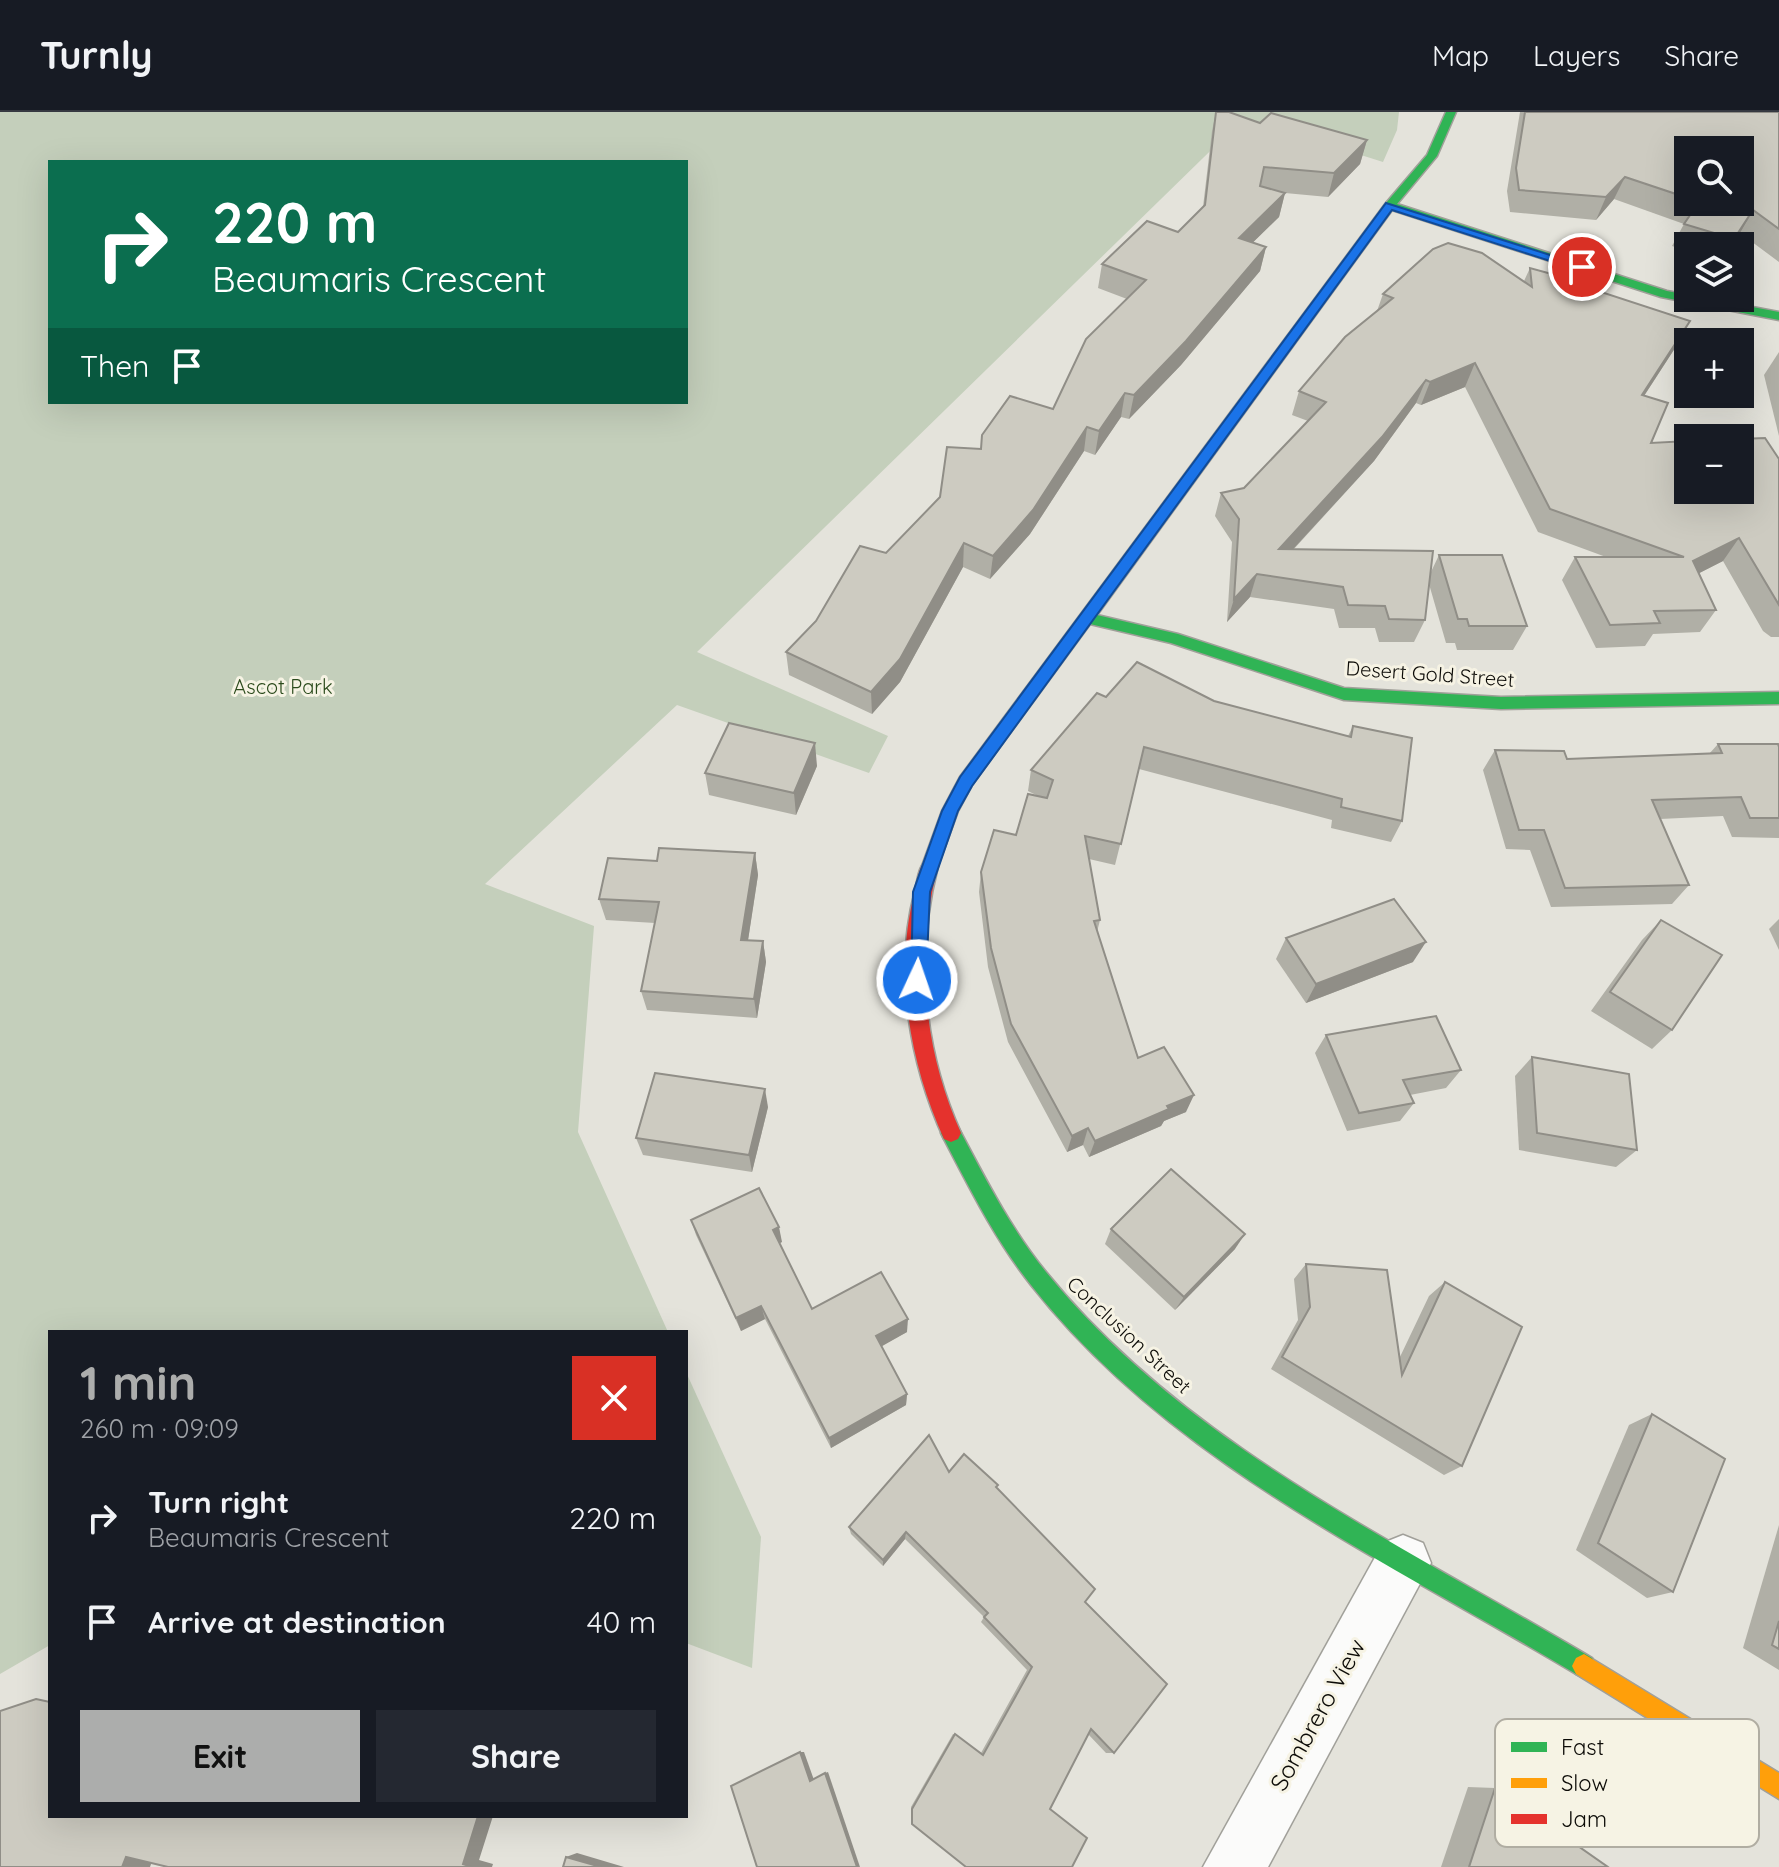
<!DOCTYPE html>
<html lang="en">
<head>
<meta charset="utf-8">
<style>
	:root { --surface:#171b24; --page:#242831; --text:#f1f3f6; --muted:#9ea1a6; --line:#363941; --accent:#acadac }
	body { margin:0; font-family:Quicksand,sans-serif; background:var(--page); color:var(--text); height:100vh; display:flex; flex-direction:column; font-size:30px; white-space:nowrap }
	* { box-sizing:border-box; margin:0 }
	p { font-size:26px; color:var(--muted) }
	.icon { flex:none; width:44px; height:44px; fill:none; stroke:currentColor; stroke-width:2; stroke-linecap:round; stroke-linejoin:round }
	.map { position:relative; flex:1; overflow:hidden }
	.sheet { position:absolute; left:48px; top:1218px; width:640px; height:488px; display:flex; flex-direction:column; background:var(--surface); border-radius:0px; box-shadow:0 8px 32px #0002 }
	.sheet>* { flex:none }
	.banner { position:absolute; left:48px; top:48px; width:640px; height:244px; border-radius:0px; box-shadow:0 8px 32px #0002; background:#0b6e4f; color:#fff; overflow:hidden }
	.buttons { position:absolute; left:1674px; top:24px; display:grid; gap:16px }
	.buttons a { display:grid; place-items:center; width:80px; height:80px; border-radius:0px; background:var(--surface); box-shadow:0 8px 32px #0002; font-size:40px }
	.pin { position:absolute; display:grid; place-items:center; width:68px; height:68px; color:#fff; margin:-34px; border:4px solid #fff; border-radius:50%; box-shadow:0 2px 8px #0007 }
	.me { position:absolute; width:88px; margin:-44px; rotate:3deg; stroke-linejoin:round; filter:drop-shadow(0 0 6px #0008) }
	.turn { display:flex; align-items:center; gap:28px; height:168px; padding:0 32px; font-size:36px }
	.turn .icon { width:104px; height:104px; stroke-width:2.5 }
	.turn b { display:block; font-size:56px; line-height:68px }
	.then { display:flex; align-items:center; height:76px; padding:0 32px; background:#0003; gap:16px; font-size:30px }
	.round { display:grid; place-items:center; flex:none; width:84px; height:84px; border-radius:0px; background:var(--page) }
	.head { display:flex; align-items:center; justify-content:space-between; height:136px; padding:0 32px }
	h1 { font-size:48px; font-weight:700; line-height:60px; color:var(--accent) }
	.cta { display:flex; gap:16px; margin-top:auto; padding:16px 32px }
	.cta a { flex:1; height:92px; border-radius:0px; background:var(--accent); color:#111; font-size:32px; font-weight:700; line-height:92px; text-align:center }
	.cta a+a { background:var(--page); color:var(--text) }
	ul { padding:0; list-style:none }
	li { display:flex; align-items:center; gap:24px; height:104px; padding:0 32px }
	li div { flex:1 }
	li b { display:block; font-size:30px }
	li em { font-style:normal }
	header { display:flex; align-items:center; gap:48px; box-sizing:border-box; height:112px; padding:0 40px; background:var(--surface); border-bottom:2px solid var(--line) }
	header strong { font-size:38px }
	nav { display:flex; gap:44px; margin-inline-start:auto; font-size:28px }
	.map>svg:first-child { display:block }
	.green { fill:#c4cfbb; fill-rule:evenodd }
	.lines { fill:none; stroke-linecap:round; stroke-linejoin:round }
	.street-casing { stroke:#a1a09a; stroke-width:3 }
	.fast-casing { stroke:#a1a09a; stroke-width:3 }
	.slow-casing { stroke:#a1a09a; stroke-width:3 }
	.jam-casing { stroke:#a1a09a; stroke-width:3 }
	.street { fill:#fbfbfa; fill-rule:evenodd }
	.fast { fill:#30b455; fill-rule:evenodd }
	.slow { fill:#ff9f0a; fill-rule:evenodd }
	.jam { fill:#e5322d; fill-rule:evenodd }
	.wall { fill:#b0afa6; fill-rule:evenodd }
	.shaded-wall { fill:#908e87 }
	.building { fill:#cdcbc1; stroke:#908e87; stroke-width:2 }
	.route { fill:#1a73e8; stroke:#114b97; stroke-width:2 }
	.labels { text-anchor:middle; stroke-width:6; stroke-linejoin:round; paint-order:stroke }
	.street-label { font-size:20px; fill:#0c0b07; stroke:#f6f3e4 }
	.park-label { font-size:20px; fill:#2b4b1c; stroke:#f6f3e4 }
	.near-street-label { font-size:24px; fill:#0c0b07; stroke:#f6f3e4 }
	.key { fill:#f6f3e4; stroke:#b0ada2; stroke-width:2 }
	.key-label { font-size:22px; fill:#0c0b07 }
</style>
</head>
<body>
<header>
<strong>Turnly</strong>
<nav><a>Map</a><a>Layers</a><a>Share</a></nav>
</header>
<div class="map">
<svg width="1779" height="1755" viewBox="0 0 1779 1755">
	<rect width="100%" height="100%" fill="#e4e3db"/>
	<g class="green">
		<path d="M0 0H1399L1397 18 1383 50 1244 6 697 540 888 624 869 661 677 593 485 772 594 814 578 1020 668 1220H50V1533L0 1562ZM50 50H686V290H50Z"/>
		<polygon points="686,1260 761,1425 752,1556 686,1531"/>
	</g>
	<g class="lines">
		<defs>
			<polygon id="street" points="1403,1423 1423,1431 1431,1451 1268,1755 1203,1755 1383,1431"/>
			<g id="fast">
				<polygon points="1446,0 1456,0 1437,44 1397,92 1667,179 1688,183 1688,186 1705,186 1779,200 1779,208 1661,185 1392,98 1097,503 1178,522 1344,576 1501,585 1779,580 1779,592 1501,597 1344,588 1171,531 1090,512 972,673 958,699 936,759 924,759 922,754 942,699 960,665 1386,91 1427,43"/>
				<path d="M951 1012 958 1015C984 1064 1010 1116 1046 1160 1188 1335 1402 1432 1592 1546L1596 1554 1592 1562 1584 1566 1576 1562C1386 1448 1171 1351 1031 1173 996 1129 970 1077 944 1027L941 1021 944 1015Z"/>
			</g>
			<polygon id="slow" points="1584,1542 1779,1661 1779,1687 1576,1562 1572,1554 1576,1546"/>
			<path id="jam" d="M930 747 938 754C915 843 923 937 961 1021L958 1027 951 1030 944 1027C910 952 893 860 915 779 918 768 918 751 930 747Z"/>
		</defs>
		<use href="#street" class="street-casing"/>
		<use href="#fast" class="fast-casing"/>
		<use href="#slow" class="slow-casing"/>
		<use href="#jam" class="jam-casing"/>
		<use href="#street" class="street"/>
		<use href="#fast" class="fast"/>
		<use href="#slow" class="slow"/>
		<use href="#jam" class="jam"/>
	</g>
	<g class="wall">
		<polygon points="1216,0 1260,11 1367,28 1360,52 1328,85 1285,81 1279,105 1253,130 1266,135 1260,159 1181,253 1129,307 1121,305 1095,343 1084,339 1030,422 990,467 963,455 900,570 872,602 789,563 786,540 886,441 940,385 981,337 1053,297 1127,187 1098,176 1102,152 1178,120 1203,95 1212,19"/>
		<path d="M1520 0H1779V150L1740 121 1732 134H1688V139L1672 134 1684 112 1614 87 1596 108 1510 100 1507 79ZM1688 38 1740 90H1688Z"/>
		<polygon points="1530,156 1602,180 1677,233 1644,284 1651,331 1779,347 1779,525 1771,525 1763,519 1723,449 1699,461 1716,498 1700,520 1653,522 1645,534 1596,536 1562,468 1575,445 1606,445 1538,420 1465,275 1421,293 1416,291 1374,349 1293,438 1430,462 1439,443 1527,514 1513,538 1457,538 1455,531 1446,531 1429,472 1425,508 1414,530 1379,530 1375,516 1339,516 1334,497 1250,485 1227,510 1232,430 1215,404 1221,381 1244,376 1308,309 1292,303 1299,279 1377,199 1383,182 1524,169"/>
		<polygon points="1779,240 1779,324 1764,263"/>
		<polygon points="1106,585 1214,589 1348,624 1353,614 1402,709 1391,730 1331,716 1332,708 1139,657 1115,753 1089,747 1100,808 1097,820 1138,946 1186,1000 1164,1009 1161,1014 1089,1045 1083,1033 1067,1040 1008,930 988,855 979,780 981,760 1016,723 1038,684 1028,679 1031,658"/>
		<polygon points="1718,632 1779,635 1779,726 1732,725 1723,704 1660,707 1689,773 1672,792 1551,795 1530,738 1506,737 1483,658 1495,638 1567,647 1709,642"/>
		<polygon points="817,654 796,703 709,683 705,661"/>
		<polygon points="755,741 758,763 748,828 763,829 766,850 757,906 647,898 641,879 655,811 606,808 599,787 657,749"/>
		<polygon points="1779,807 1779,838 1769,817"/>
		<polygon points="1661,808 1672,918 1652,937 1591,899 1642,828"/>
		<polygon points="1286,826 1413,850 1306,891 1276,847"/>
		<polygon points="1326,923 1461,958 1446,976 1410,983 1414,991 1400,1009 1347,1019 1315,941"/>
		<polygon points="1532,945 1637,1038 1616,1055 1519,1038 1515,964"/>
		<polygon points="768,995 752,1060 643,1043 636,1026"/>
		<polygon points="691,1108 782,1130 779,1131 812,1197 907,1220 881,1234 907,1282 906,1293 831,1336 765,1207 741,1219 696,1123"/>
		<polygon points="1111,1117 1235,1137 1175,1198 1105,1132"/>
		<polygon points="1306,1152 1399,1247 1429,1184 1445,1170 1462,1354 1444,1363 1271,1257 1298,1208 1294,1167"/>
		<polygon points="1652,1302 1673,1480 1647,1486 1576,1438 1629,1313"/>
		<polygon points="949,1360 998,1373 996,1376 1085,1490 1114,1641 1106,1641 1088,1622 912,1712 911,1695 953,1622 955,1622 981,1641 1027,1558 981,1510 984,1505 905,1427 883,1454 851,1422 849,1415"/>
		<polygon points="1779,1413 1779,1558 1743,1536"/>
		<polygon points="1468,1675 1495,1676 1608,1755 1441,1755"/>
	</g>
	<g class="shaded-wall">
		<polygon points="1367,28 1360,52 1328,85 1334,61"/>
		<polygon points="1625,65 1614,87 1596,108 1606,85"/>
		<polygon points="1285,81 1279,105 1233,150 1239,126"/>
		<polygon points="1753,98 1740,121 1732,134 1730,134"/>
		<polygon points="1266,135 1260,159 1181,253 1129,307 1134,283"/>
		<polygon points="1690,209 1677,233 1629,307 1642,283"/>
		<polygon points="1475,251 1465,275 1421,293 1430,270"/>
		<polygon points="1426,268 1416,291 1374,349 1272,460 1279,437"/>
		<polygon points="1125,281 1121,305 1095,343 1099,319"/>
		<polygon points="1087,315 1084,339 1030,422 990,467 993,444"/>
		<polygon points="1739,426 1723,449 1678,472 1693,449"/>
		<polygon points="964,431 963,455 900,570 872,602 871,580"/>
		<polygon points="1257,462 1250,485 1227,510 1234,487"/>
		<polygon points="815,631 817,654 796,703 794,681"/>
		<polygon points="755,741 758,763 745,848 741,828"/>
		<polygon points="763,829 766,850 757,906 754,887"/>
		<polygon points="1426,830 1413,850 1306,891 1316,872"/>
		<polygon points="765,977 768,995 752,1060 749,1043"/>
		<polygon points="1194,983 1186,1000 1164,1009 1161,1014 1089,1045 1095,1029 1167,994"/>
		<polygon points="1088,1016 1083,1033 1067,1040 1072,1024"/>
		<polygon points="779,1115 782,1130 776,1133 773,1118"/>
		<polygon points="1245,1122 1235,1137 1175,1198 1184,1185"/>
		<polygon points="761,1194 765,1207 741,1219 736,1206"/>
		<polygon points="908,1207 907,1220 877,1237 876,1224"/>
		<polygon points="907,1282 906,1293 831,1336 829,1326"/>
		<polygon points="906,1420 905,1427 883,1454 883,1448"/>
		<polygon points="800,1640 804,1640 814,1668 810,1669"/>
		<polygon points="828,1660 860,1755 857,1755 825,1661"/>
		<polygon points="478,1704 493,1704 479,1748 493,1752 492,1755 472,1755 463,1752"/>
		<polygon points="155,1741 150,1755 122,1755 126,1745"/>
		<polygon points="577,1741 624,1755 601,1755 566,1745"/>
	</g>
	<g class="building">
		<polygon points="1216,0 1229,0 1260,11 1271,1 1367,28 1334,61 1264,55 1260,74 1285,81 1239,126 1266,135 1186,229 1134,283 1125,281 1099,319 1087,315 1033,398 993,444 964,431 900,547 871,580 786,540 816,509 860,434 886,441 940,385 947,335 981,337 982,323 1010,284 1053,297 1086,227 1146,168 1102,152 1147,109 1178,120 1205,93"/>
		<polygon points="1525,0 1779,0 1779,117 1753,98 1734,127 1684,112 1699,90 1698,90 1740,90 1740,38 1688,38 1688,86 1625,65 1606,85 1519,78 1516,56"/>
		<polygon points="1448,131 1482,141 1532,175 1530,156 1559,164 1562,159 1606,173 1601,180 1690,209 1642,283 1668,291 1651,331 1688,329 1688,378 1740,378 1740,327 1765,326 1779,347 1779,493 1739,426 1693,449 1716,498 1654,499 1660,511 1610,513 1575,445 1684,445 1550,397 1475,251 1430,270 1426,268 1382,325 1279,437 1433,439 1425,508 1389,507 1385,494 1348,493 1343,475 1257,462 1234,487 1239,407 1221,381 1244,376 1326,290 1299,279 1345,225 1393,186 1383,182 1433,137"/>
		<polygon points="1439,443 1502,443 1527,514 1469,514 1467,507 1458,507"/>
		<polygon points="1137,550 1214,589 1351,625 1353,614 1412,626 1402,709 1341,695 1342,687 1144,635 1121,732 1085,724 1100,808 1094,809 1138,946 1164,935 1194,983 1167,994 1169,997 1095,1029 1088,1016 1072,1024 1011,912 991,836 981,760 994,718 1016,723 1028,682 1047,686 1053,668 1031,658 1097,581 1106,585"/>
		<polygon points="729,611 815,631 794,681 705,661"/>
		<polygon points="1718,632 1778,632 1779,635 1779,706 1750,706 1741,685 1652,688 1689,773 1565,776 1544,718 1519,718 1495,638 1564,639 1567,647 1722,641"/>
		<polygon points="659,736 755,741 741,828 763,829 754,887 641,879 659,790 599,787 608,746 657,749"/>
		<polygon points="1394,787 1426,830 1316,872 1286,826"/>
		<polygon points="1661,808 1722,843 1672,918 1610,880"/>
		<polygon points="1436,904 1461,958 1403,968 1414,991 1359,1001 1326,923"/>
		<polygon points="1532,945 1629,962 1637,1038 1537,1021"/>
		<polygon points="655,961 765,977 749,1043 636,1026"/>
		<polygon points="1171,1057 1245,1122 1184,1185 1111,1117"/>
		<polygon points="759,1076 779,1115 773,1118 812,1197 881,1160 908,1207 876,1224 907,1282 829,1326 761,1194 736,1206 691,1108"/>
		<polygon points="1306,1152 1387,1158 1402,1263 1445,1170 1522,1215 1462,1354 1282,1245 1310,1195"/>
		<polygon points="1652,1302 1725,1347 1673,1480 1598,1431"/>
		<polygon points="929,1323 949,1360 964,1342 998,1373 996,1375 1095,1477 1085,1490 1167,1572 1114,1641 1091,1617 1050,1697 1087,1726 1072,1755 966,1755 912,1712 912,1697 955,1622 983,1643 1032,1555 984,1505 988,1501 906,1420 883,1448 849,1415"/>
		<polygon points="1779,1509 1779,1537 1772,1533"/>
		<polygon points="36,1587 50,1590 50,1704 478,1704 463,1752 472,1755 168,1755 126,1745 122,1755 0,1755 0,1599"/>
		<polygon points="800,1640 810,1669 825,1661 857,1755 757,1755 731,1674"/>
		<polygon points="1495,1676 1608,1755 1469,1755"/>
		<polygon points="566,1745 601,1755 563,1755"/>
	</g>
	<polygon class="route" points="1386,91 1588,155 1578,158 1392,98 972,674 958,699 930,780 926,868 923,873 911,873 913,780 942,699 960,665"/>
	<g class="labels">
		<g class="street-label">
			<text transform="translate(1430 562) rotate(4)" y="7">Desert Gold Street</text>
			<text transform="translate(1129 1223) rotate(43)" y="7">Conclusion Street</text>
		</g>
		<g class="park-label">
			<text x="283" y="582">Ascot Park</text>
		</g>
		<g class="near-street-label">
			<text transform="translate(1318 1603) rotate(-61)" y="8">Sombrero View</text>
		</g>
	</g>
	<rect x="1495" y="1607" width="264" height="128" rx="12" class="key"/>
	<rect x="1511" y="1630" width="36" height="10" fill="#30b455"/>
	<rect x="1511" y="1666" width="36" height="10" fill="#ff9f0a"/>
	<rect x="1511" y="1702" width="36" height="10" fill="#e5322d"/>
	<g class="key-label">
		<text x="1561" y="1643">Fast</text>
		<text x="1561" y="1679">Slow</text>
		<text x="1561" y="1715">Jam</text>
	</g>
</svg>
<div class="buttons">
<a><svg class="icon" aria-label="search" viewBox="0 0 24 24"><circle cx="10" cy="10" r="6"/><path d="M15 15l6 6"/></svg></a>
<a><svg class="icon" aria-label="layers" viewBox="0 0 24 24"><path d="M12 4l9 5-9 5-9-5zM3 14l9 5 9-5"/></svg></a>
<a>+</a>
<a>−</a>
</div>
<div class="pin" style="left:1582px;top:155px;background:#d93025"><svg class="icon" aria-label="arrive" viewBox="0 0 24 24"><path d="M6 21V4h12l-3 4 3 4H6"/></svg></div>
<svg class="me" style="left:917px;top:868px" viewBox="-20 -20 40 40"><circle r="17" fill="#1a73e8" stroke="#fff" stroke-width="3"/><path d="M0-11L8 9 0 5-8 9z" fill="#fff"/></svg>
<div class="banner">
<div class="turn"><svg class="icon" aria-label="right" viewBox="0 0 24 24"><path d="M7 20v-9h11M14 6l5 5-5 5"/></svg><div><b>220 m</b>Beaumaris Crescent</div></div>
<div class="then">Then<svg class="icon" aria-label="arrive" viewBox="0 0 24 24"><path d="M6 21V4h12l-3 4 3 4H6"/></svg></div>
</div>
<section class="sheet">
<div class="head"><div><h1>1 min</h1><p>260 m · 09:09</p></div><a class="round" style="background:#d93025;color:#fff"><svg class="icon" aria-label="close" viewBox="0 0 24 24"><path d="M6 6l12 12M18 6L6 18"/></svg></a></div>
<ul>
<li><svg class="icon" aria-label="right" viewBox="0 0 24 24"><path d="M7 20v-9h11M14 6l5 5-5 5"/></svg><div><b>Turn right</b><p>Beaumaris Crescent</p></div><em>220 m</em></li>
<li><svg class="icon" aria-label="arrive" viewBox="0 0 24 24"><path d="M6 21V4h12l-3 4 3 4H6"/></svg><div><b>Arrive at destination</b></div><em>40 m</em></li>
</ul>
<div class="cta"><a>Exit</a><a>Share</a></div>
</section>
</div>
</body>
</html>
